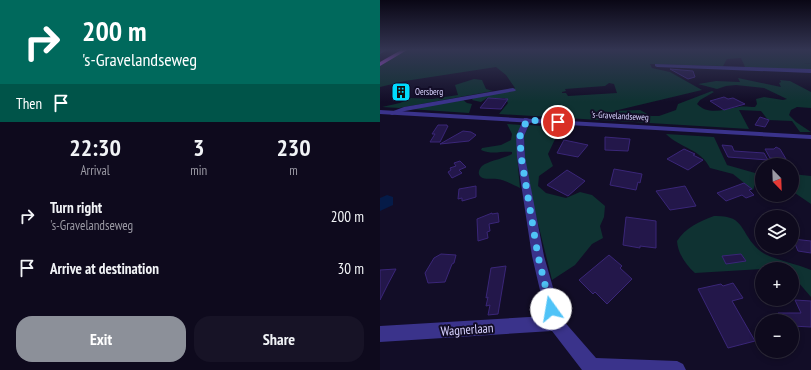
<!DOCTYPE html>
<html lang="en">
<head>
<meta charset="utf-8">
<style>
	:root { --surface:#0e0a1d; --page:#171326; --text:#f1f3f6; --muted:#9b9aa4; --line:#2e2b3b; --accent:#8c9099 }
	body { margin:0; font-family:"PT Sans Narrow",sans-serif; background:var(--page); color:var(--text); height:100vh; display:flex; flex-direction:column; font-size:15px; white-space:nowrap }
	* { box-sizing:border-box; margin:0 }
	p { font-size:13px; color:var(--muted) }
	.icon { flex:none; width:22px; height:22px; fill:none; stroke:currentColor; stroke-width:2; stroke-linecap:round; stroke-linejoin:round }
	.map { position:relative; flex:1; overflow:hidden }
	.drawer { display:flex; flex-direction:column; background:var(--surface); width:380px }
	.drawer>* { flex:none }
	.guide { background:#00695c; color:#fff; overflow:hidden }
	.needle { width:26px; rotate:157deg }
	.controls { position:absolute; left:375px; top:158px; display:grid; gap:8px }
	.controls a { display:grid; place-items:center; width:44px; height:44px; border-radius:50%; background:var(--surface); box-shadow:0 2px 6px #0003,0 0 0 1px var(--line); font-size:20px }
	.pin { position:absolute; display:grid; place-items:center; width:34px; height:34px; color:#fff; margin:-17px; border:2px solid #fff; border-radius:50%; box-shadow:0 1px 4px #0007 }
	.me { position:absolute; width:44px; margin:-22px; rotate:347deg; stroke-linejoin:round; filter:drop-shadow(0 0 3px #0008) }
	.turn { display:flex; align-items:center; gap:14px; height:84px; padding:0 16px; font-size:18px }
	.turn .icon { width:52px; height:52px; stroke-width:2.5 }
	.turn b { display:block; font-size:28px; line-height:34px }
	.then { display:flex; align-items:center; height:38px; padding:0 16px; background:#0003; gap:8px; font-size:15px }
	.eta { display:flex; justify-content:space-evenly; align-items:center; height:68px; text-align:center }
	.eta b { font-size:24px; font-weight:700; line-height:28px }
	.primary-button { display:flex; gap:8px; margin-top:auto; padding:8px 16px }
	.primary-button a { flex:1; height:46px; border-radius:16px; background:var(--accent); color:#fff; font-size:16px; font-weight:700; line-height:46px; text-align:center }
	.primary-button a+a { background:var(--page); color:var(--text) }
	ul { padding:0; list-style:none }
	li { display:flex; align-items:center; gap:12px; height:52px; padding:0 16px }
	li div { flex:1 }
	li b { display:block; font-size:15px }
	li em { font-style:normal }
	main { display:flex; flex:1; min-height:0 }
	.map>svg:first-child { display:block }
	.green { fill:#0f3232; fill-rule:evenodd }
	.water { fill:#051b48 }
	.building { fill:#23174a; stroke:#3a2678 }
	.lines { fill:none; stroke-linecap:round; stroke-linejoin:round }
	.minor { fill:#3a338b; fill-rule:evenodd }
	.tertiary { fill:#3a338b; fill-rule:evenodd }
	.primary { fill:#c75aff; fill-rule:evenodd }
	.route { stroke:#4fc3f7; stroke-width:7; stroke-dasharray:0 12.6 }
	.labels { text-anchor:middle; stroke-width:4; stroke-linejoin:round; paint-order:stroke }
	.far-poi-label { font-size:9px; fill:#d9d3ff; stroke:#120d27; text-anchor:start }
	.far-street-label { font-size:9px; fill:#d9d3ff; stroke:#120d27 }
	.near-street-label { font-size:13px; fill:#d9d3ff; stroke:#120d27 }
</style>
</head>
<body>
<main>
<section class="drawer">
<div class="guide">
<div class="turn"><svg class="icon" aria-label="right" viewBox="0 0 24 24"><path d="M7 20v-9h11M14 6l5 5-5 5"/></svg><div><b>200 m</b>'s-Gravelandseweg</div></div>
<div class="then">Then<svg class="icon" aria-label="arrive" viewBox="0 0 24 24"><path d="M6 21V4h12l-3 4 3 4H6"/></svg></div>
</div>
<div class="eta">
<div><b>22:30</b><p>Arrival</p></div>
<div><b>3</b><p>min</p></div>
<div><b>230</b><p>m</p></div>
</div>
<ul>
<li><svg class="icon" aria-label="right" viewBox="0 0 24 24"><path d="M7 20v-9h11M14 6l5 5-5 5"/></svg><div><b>Turn right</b><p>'s-Gravelandseweg</p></div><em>200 m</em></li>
<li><svg class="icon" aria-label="arrive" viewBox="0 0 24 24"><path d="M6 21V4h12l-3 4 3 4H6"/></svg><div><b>Arrive at destination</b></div><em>30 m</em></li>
</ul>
<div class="primary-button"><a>Exit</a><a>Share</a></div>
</section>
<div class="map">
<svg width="431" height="370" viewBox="0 0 431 370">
	<rect width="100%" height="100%" fill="#120d27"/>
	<g class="green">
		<path d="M26 50H431V63L424 64 431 63V70L365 67 361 58 347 59 343 66 270 64 272 68 290 72 322 90 234 111 260 110 271 116H279L296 110 298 104 332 91 334 92 320 100 317 104C329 116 344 109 359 107 364 106 369 107 375 107L377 104 376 99 384 97 403 100 407 99 384 88 356 85 346 86 337 89 318 84 336 81 360 82 358 78 401 87 399 83 401 82 400 80 410 81 431 92V108L417 107 411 110 409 115 416 122 431 132H420L412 121 388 120 381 111 359 110 369 129 119 114 128 103 125 98H107L101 102 92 100 94 97 135 88 126 75 116 67 25 81 0 87V64ZM229 83 234 84 237 93 188 96 186 93H182V92L186 91 185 89 225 86Z"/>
		<polygon points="94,79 102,80 106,89 113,91 19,108 2,107 20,103 31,98 52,99 78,95 75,85"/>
		<polygon points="83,100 87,103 92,104 89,113 29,109"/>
		<path d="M127 124 141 125C135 146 138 166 140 188 133 185 125 180 117 179 112 178 105 180 101 177 97 174 99 169 102 166 108 161 123 159 132 154V152C121 151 112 155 101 150L102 148 121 145 131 140 132 134Z"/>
		<polygon points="149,125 188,128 176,137 168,154 173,166 159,176 158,186 166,193 186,198 200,192 212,195 225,206 224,217 220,226 223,238 212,244 195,265 172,280 152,199 145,159 144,136"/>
		<path d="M286 134 334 137 347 165 382 175V183L376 182 373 190 353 174 330 168C321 149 300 148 286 134Z"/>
		<polygon points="412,174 431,176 431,204 412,191"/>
		<path d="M334 216C366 215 359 232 379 250 391 260 416 263 431 270V297L412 275V269H382L315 273C306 265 298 254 297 241 305 228 320 221 334 216Z"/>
	</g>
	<polygon class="water" points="7,195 13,197 13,205 0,211 0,198"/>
	<g class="building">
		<polygon points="290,69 313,71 315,77 308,79"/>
		<polygon points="344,97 348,99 353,98 365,104 344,110 330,101"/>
		<polygon points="108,98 123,99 128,99 121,109 100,108"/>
		<polygon points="380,117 389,120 385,127 375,125"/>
		<polygon points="58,125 67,125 67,126 68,126 60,142 50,142 55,134 52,134"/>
		<polygon points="83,131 91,132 96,135 89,141 60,144"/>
		<polygon points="225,137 250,139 248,151 225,150"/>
		<polygon points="184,140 208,145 198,157 177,153"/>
		<polygon points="342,145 352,146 354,151 384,153 388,160 348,157"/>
		<polygon points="396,147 400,149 406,159 390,158 385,149 394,149"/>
		<polygon points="304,149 315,154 313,155 323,160 308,170 287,159"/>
		<polygon points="80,161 86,167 79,170 82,173 72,178 68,172 71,170 70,168 76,166 74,163"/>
		<polygon points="234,169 262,174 260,183 258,182 256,190 230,185"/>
		<polygon points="187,170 205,181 188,196 167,185"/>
		<polygon points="364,183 372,189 369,190 374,195 366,198 362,195 346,201 337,193"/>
		<polygon points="96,186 96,197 82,201 82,198 78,199 79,189"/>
		<polygon points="305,186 316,206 290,210 276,191"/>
		<polygon points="112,213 112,214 118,213 119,222 109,224 110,231 107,232 108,238 98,241 97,219"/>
		<polygon points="246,217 276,221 276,248 260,246 260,248 243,245"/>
		<polygon points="413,239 431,241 431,253 418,251"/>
		<polygon points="61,254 76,255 74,263 72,264 65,282 48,283 45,273 54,258"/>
		<polygon points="361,254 366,261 346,264 342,256"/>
		<polygon points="229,255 242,266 240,268 252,279 227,304 215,292 213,294 199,280"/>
		<polygon points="126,266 118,314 108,315 110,305 106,306 108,297 106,298 111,268"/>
		<polygon points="16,269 8,284 0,300 0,270"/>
		<polygon points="353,283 363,298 352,301 375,341 348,348 318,289 341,284 343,286"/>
		<polygon points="415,300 431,301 431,327 412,326 412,321 401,321 398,313 421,313"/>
	</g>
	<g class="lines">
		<g class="minor">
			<polygon points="7,50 0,54 1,50"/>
			<polygon points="275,64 431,69 431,73 277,67 275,66"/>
			<polygon points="133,88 136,90 135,91 25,111 12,115 8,113 24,107"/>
			<polygon points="144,118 147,118 151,120 144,136 145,157 164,256 182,319 216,358 297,361 303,364 306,370 202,370 172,331 0,342 0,326 166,316 152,256 137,157 136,136"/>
		</g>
		<polygon class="tertiary" points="0,110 431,135 431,139 0,114"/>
		<polygon class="primary" points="21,50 27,50 0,66 0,62"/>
	</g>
	<linearGradient id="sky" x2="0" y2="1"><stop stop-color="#0a0715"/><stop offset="0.49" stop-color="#333552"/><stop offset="1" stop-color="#333552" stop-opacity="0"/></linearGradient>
	<rect width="431" height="102" fill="url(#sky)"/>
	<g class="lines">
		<polyline class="route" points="171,309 158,256 141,156 140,136 147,120 178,122"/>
	</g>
	<defs>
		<symbol id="building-square" viewBox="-11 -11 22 22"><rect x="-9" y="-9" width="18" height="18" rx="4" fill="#00dbfe" stroke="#120d27"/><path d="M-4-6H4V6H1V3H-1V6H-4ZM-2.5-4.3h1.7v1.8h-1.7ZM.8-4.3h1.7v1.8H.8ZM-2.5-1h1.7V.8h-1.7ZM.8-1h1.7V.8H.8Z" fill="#111"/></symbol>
	</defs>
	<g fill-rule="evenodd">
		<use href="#building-square" x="10" y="81" width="22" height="22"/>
	</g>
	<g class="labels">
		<g class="far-poi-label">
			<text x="35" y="95">Oersberg</text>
		</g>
		<g class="far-street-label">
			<text transform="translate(240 116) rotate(3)" y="3">'s-Gravelandseweg</text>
		</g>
		<g class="near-street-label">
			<text transform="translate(87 329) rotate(-4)" y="5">Wagnerlaan</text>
		</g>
	</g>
</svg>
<div class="controls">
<a><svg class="needle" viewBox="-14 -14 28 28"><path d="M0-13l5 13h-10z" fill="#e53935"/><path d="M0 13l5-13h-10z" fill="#9b9aa4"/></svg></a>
<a><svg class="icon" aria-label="layers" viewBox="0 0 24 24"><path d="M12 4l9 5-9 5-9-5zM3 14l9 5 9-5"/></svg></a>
<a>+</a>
<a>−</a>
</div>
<div class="pin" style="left:178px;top:122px;background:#d93025"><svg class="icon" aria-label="arrive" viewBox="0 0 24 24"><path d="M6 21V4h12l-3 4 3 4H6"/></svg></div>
<svg class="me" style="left:171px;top:309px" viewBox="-20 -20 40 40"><circle r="19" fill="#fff"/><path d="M0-13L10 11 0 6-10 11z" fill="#4fc3f7"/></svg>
</div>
</main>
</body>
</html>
